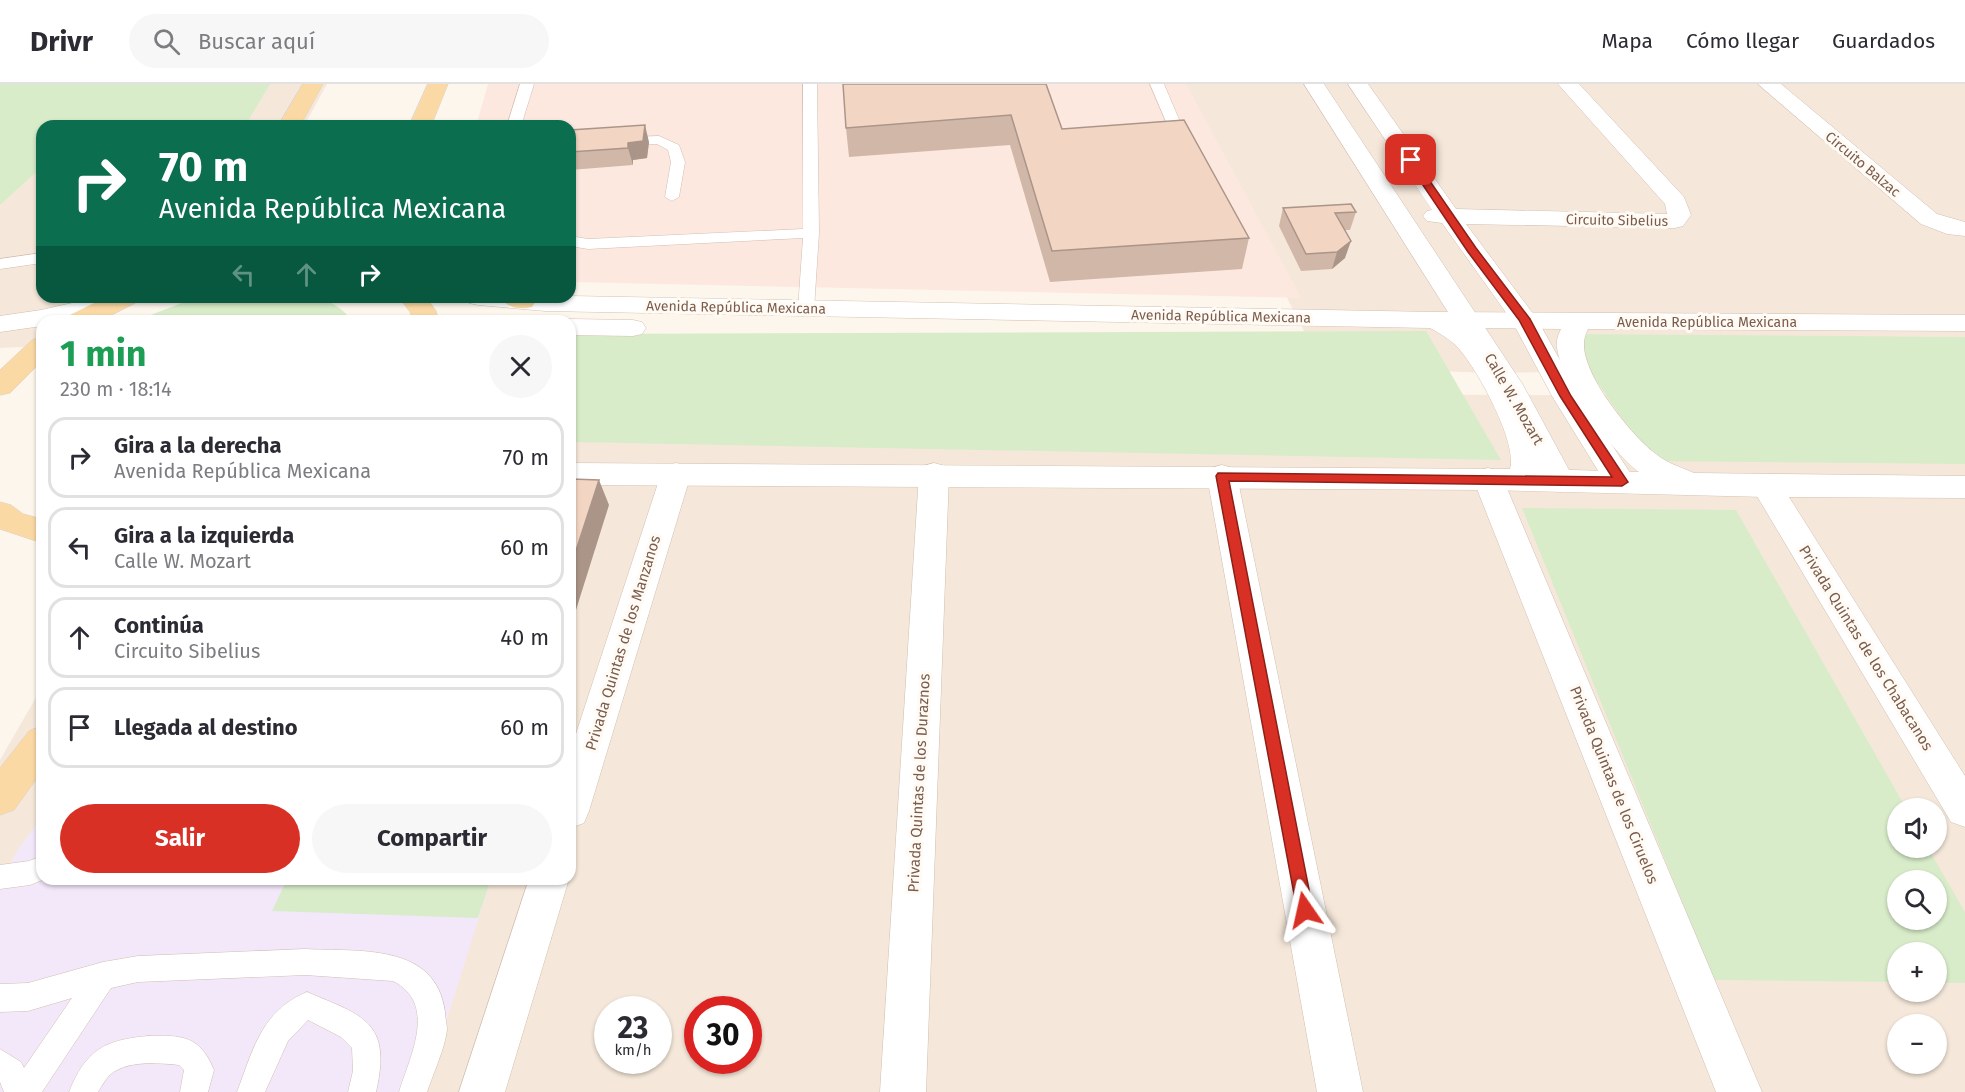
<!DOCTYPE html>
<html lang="es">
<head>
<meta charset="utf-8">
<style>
	:root { --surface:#fff; --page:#f7f7f7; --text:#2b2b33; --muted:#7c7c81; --line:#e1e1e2; --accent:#d93025 }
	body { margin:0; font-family:"Fira Sans",sans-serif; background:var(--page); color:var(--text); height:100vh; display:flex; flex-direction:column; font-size:22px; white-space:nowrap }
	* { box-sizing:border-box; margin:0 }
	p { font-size:20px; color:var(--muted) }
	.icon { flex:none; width:33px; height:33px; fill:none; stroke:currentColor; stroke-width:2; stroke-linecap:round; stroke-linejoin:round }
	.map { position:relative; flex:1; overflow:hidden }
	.side { position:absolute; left:36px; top:231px; width:540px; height:570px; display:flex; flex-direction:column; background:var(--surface); border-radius:18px; box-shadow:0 2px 4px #0004 }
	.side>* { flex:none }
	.hud { position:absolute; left:36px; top:36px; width:540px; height:183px; border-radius:18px; box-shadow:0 2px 4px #0004; background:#0b6e4f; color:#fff; overflow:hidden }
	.fabs { position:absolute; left:1887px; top:714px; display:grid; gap:12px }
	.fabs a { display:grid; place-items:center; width:60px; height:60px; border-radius:50%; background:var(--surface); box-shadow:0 2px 4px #0004; font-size:30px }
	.speed { position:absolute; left:594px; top:912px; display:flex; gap:12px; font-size:30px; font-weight:700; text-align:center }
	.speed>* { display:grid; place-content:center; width:78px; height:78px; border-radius:50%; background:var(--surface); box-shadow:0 2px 4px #0004; line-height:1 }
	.speed small { font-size:15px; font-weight:400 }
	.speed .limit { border:9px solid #d22; background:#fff; color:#111 }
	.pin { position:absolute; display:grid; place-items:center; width:51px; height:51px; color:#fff; margin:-26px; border-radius:12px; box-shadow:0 3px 9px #0006 }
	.me { position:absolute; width:66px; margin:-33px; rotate:349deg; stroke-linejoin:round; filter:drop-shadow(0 0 4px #0008) }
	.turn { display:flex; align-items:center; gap:21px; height:126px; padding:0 24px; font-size:27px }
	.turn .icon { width:78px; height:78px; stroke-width:2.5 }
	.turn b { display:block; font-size:42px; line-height:51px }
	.lanes { display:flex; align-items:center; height:57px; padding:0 24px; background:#0003; justify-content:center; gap:30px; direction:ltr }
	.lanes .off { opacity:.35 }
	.round { display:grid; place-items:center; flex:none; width:63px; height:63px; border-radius:32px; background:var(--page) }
	.head { display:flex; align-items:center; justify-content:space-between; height:102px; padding:0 24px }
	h1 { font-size:36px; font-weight:700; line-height:45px; color:#1e9e55 }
	.action { display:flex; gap:12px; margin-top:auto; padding:12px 24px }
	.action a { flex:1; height:69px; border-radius:36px; background:var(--accent); color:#fff; font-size:24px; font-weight:700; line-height:69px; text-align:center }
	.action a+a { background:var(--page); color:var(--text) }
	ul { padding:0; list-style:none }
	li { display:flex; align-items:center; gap:18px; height:81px; margin:0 12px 9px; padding:0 12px; border:3px solid var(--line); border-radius:18px }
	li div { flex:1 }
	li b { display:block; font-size:22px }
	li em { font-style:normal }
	header { display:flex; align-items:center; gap:36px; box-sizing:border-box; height:84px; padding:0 30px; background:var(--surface); border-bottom:2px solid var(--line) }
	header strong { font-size:28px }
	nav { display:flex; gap:33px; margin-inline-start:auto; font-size:21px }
	.search { width:420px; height:54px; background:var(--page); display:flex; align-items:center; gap:15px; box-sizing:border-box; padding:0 21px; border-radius:33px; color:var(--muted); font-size:22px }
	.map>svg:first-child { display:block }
	.residential { fill:#f5e8da; fill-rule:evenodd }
	.commercial { fill:#fde8e0 }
	.education { fill:#f3e8fa }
	.green { fill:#d8ecc9; fill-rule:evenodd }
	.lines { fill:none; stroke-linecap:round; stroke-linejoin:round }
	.service-casing { stroke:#d1beb0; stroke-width:1 }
	.minor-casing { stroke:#d1beb0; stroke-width:1 }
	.secondary-casing { stroke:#d6c0b0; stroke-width:1 }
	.primary-casing { stroke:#dad1cd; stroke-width:1 }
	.service { fill:#fff; fill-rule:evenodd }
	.minor { fill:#fff; fill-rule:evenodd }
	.secondary { fill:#fff; fill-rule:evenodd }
	.primary { fill:#fbd9a5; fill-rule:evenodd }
	.wall { fill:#d1b7a8 }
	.shaded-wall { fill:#aa9588 }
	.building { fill:#f3d5c3; stroke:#aa9588; stroke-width:1.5 }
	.route { fill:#d93025; stroke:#8d1f18; stroke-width:1.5 }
	.labels { text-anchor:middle; stroke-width:6; stroke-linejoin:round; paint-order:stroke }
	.far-street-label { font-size:14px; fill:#7a5c4d; stroke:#fffaf3 }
	.street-label { font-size:15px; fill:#7a5c4d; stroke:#fffaf3 }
</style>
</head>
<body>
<header>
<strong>Drivr</strong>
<div class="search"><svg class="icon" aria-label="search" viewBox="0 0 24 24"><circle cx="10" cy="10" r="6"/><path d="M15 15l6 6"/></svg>Buscar aquí</div>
<nav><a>Mapa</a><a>Cómo llegar</a><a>Guardados</a></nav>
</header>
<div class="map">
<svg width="1965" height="1008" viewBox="0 0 1965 1008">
	<rect width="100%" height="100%" fill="#fdf6ec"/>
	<g class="residential">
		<polygon points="0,0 327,0 304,42 42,42 42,213 150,213 97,237 42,237 42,262 0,264"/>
		<polygon points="1179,0 1965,0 1965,282 1492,289 1322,283"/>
		<path d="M570 307 1965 313V1008H0V676L42 603V795H570ZM1898 724H1936V764H1898ZM1898 796H1936V836H1898ZM1898 868H1936V908H1898ZM608 926H658V976H608ZM698 926H748V976H698ZM1898 940H1936V980H1898Z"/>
	</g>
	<polygon class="commercial" points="488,0 1186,0 1301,214 570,198 570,42 476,42"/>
	<polygon class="education" points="42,733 42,795 491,795 424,1008 0,1008 0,798 19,764"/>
	<g class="green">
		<polygon points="0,0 270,0 248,37 42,42 42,83 0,121"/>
		<path d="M204 213H317C331 218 343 224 352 237H135L187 217Z"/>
		<polygon points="1426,247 1501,376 570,358 570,250"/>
		<polygon points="1564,250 1965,253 1965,380 1651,377"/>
		<path d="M1522 424 1736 426 1906 724H1898V764H1928L1965 828V899H1937L1936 868H1898L1897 898 1714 896ZM1898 796H1936V836H1898Z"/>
		<polygon points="287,795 491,795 478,834 272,827"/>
	</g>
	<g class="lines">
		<defs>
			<g id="service">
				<polygon points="520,0 534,0 521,42 507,42"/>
				<polygon points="803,0 817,0 819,149 814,225 812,229 800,229 798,225 803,154 588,165 570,162 570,152 588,155 803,145"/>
				<polygon points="1150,0 1164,0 1181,40 1179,43 1174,44 1167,40"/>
				<polygon points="659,52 679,61 685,78 679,113 672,117 665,113 671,78 668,66 657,60 570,64 570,56"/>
				<polygon points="42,169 42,179 0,185 0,175"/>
				<polygon points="42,772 42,795 45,795 30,801 0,805 0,781 29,777"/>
				<path d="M305 865C358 868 436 858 445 928 445 933 447 940 447 946 445 964 433 990 427 1008H399C410 972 438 920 393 897L305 891 138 898 111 904 42 1008H4L0 998V965L21 978 24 984 72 914 28 927 0 928V900L28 899 103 878 138 872Z"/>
				<path d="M307 908C364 932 392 938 376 1008H348L353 987 352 964 341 953 308 936 288 957 265 1008H237C253 966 261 927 307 908Z"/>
				<path d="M148 952C183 951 200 952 214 986L208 1008H180L184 986 179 981C161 979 133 977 117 986 108 990 103 1000 98 1008H69C86 966 104 956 148 952Z"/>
			</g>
			<g id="minor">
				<polygon points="1304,0 1324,0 1523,301 1575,397 1571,405 1560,408 1549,405 1499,309"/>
				<polygon points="1348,0 1368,0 1456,125 1667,130 1665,120 1558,0 1579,0 1684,113 1691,131 1683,142 1675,144 1466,140 1537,235 1579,310 1636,398 1632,406 1621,409 1610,406 1552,312 1512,237 1442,139 1427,137 1423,132 1427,127 1432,126"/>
				<polygon points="1758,0 1781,0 1937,130 1965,138 1965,152 1947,150 1921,140"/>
				<path d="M99 213H127L130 217 126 223C98 230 71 237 42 237V242L0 248V232L41 226Z"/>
				<polygon points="676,379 687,382 691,390 589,727 584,739 570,744 570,668 661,390 665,382"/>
				<polygon points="934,379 945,382 949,390 926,1008 880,1008 919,390 923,382"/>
				<polygon points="1222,381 1233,384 1237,392 1363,1008 1317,1008 1207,392 1211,384"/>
				<polygon points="1488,384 1499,387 1503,395 1762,1008 1716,1008 1473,395 1477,387"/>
				<polygon points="1766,391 1777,394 1965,692 1965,743 1951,738 1751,402 1755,394"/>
				<polygon points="529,795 569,795 505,1008 459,1008"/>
			</g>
			<g id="secondary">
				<path d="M570 212 1436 228 1965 231V247L1588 245C1586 249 1584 254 1584 259 1582 290 1629 348 1652 367 1664 378 1680 383 1694 389L1965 392V414L1766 413 1488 406 570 401V379L1510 385C1518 359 1478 287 1460 266 1453 257 1441 250 1430 244L545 227 478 221 469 219 465 213ZM1468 244 1561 245C1559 249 1557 254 1557 258 1554 289 1614 371 1639 388L1540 385C1548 358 1492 261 1468 244Z"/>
				<polygon points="570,235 633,236 642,238 646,244 642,250 633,252 570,251 570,237 561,237"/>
			</g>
			<g id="primary">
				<polygon points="303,0 323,0 300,42 278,42"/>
				<polygon points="428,0 448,0 431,42 409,42"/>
				<polygon points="106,213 139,213 135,219 100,237 66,237 70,231"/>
				<polygon points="399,213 426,213 436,227 439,237 413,237 410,228"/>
				<path d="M500 213H533L536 217 532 223C520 226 507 224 500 213Z"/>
				<polygon points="42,253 42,277 10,309 0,311 0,286 32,256"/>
				<polygon points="0,418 11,421 23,430 42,435 42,459 0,445"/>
				<polygon points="42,642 42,687 14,726 0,731 0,684 29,647"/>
			</g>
		</defs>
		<use href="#service" class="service-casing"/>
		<use href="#minor" class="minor-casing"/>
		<use href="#secondary" class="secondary-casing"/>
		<use href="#primary" class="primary-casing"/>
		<use href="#service" class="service"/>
		<use href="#minor" class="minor"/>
		<use href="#secondary" class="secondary"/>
		<use href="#primary" class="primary"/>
	</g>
	<g class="wall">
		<polygon points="1046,0 1062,45 1249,154 1242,185 1050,198 1010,61 849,73 846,44"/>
		<polygon points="570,46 649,58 647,74 633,76 633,81 570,86"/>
		<polygon points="1283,124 1356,128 1350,146 1345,146 1345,174 1332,185 1301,187 1279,142"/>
	</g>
	<g class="shaded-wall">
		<polygon points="645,41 649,58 647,74 633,76 633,81 628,64 628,59"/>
		<polygon points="1351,157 1345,174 1332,185 1337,168"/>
		<polygon points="599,396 609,421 570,545 570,485"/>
	</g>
	<g class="building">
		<polygon points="843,0 1046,0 1062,45 1184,36 1249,154 1052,167 1011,31 846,44"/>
		<polygon points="645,41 643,57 628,59 628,64 570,68 570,46"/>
		<polygon points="1351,120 1356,128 1335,129 1351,157 1337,168 1306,170 1283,124"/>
		<polygon points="571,395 599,396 570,485 570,398"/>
	</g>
	<polygon class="route" points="1407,74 1414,74 1476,164 1530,235 1571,312 1628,398 1622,402 1229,397 1313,826 1311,831 1305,834 1299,831 1297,826 1216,392 1218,389 1612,393 1560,312 1519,236 1468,168 1406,76"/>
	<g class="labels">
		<g class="far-street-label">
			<text transform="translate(1863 80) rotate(40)" y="5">Circuito Balzac</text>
			<text transform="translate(1617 136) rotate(1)" y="5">Circuito Sibelius</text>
			<text transform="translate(736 223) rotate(1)" y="5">Avenida República Mexicana</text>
			<text transform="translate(1221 232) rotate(1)" y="5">Avenida República Mexicana</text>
			<text x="1707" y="243">Avenida República Mexicana</text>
		</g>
		<g class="street-label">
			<text transform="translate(1514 315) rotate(60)" y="5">Calle W. Mozart</text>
			<text transform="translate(623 559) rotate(-73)" y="5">Privada Quintas de los Manzanos</text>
			<text transform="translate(1866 564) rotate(58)" y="5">Privada Quintas de los Chabacanos</text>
			<text transform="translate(919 699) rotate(-87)" y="5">Privada Quintas de los Duraznos</text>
			<text transform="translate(1614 701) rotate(68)" y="5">Privada Quintas de los Ciruelos</text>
		</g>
	</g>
</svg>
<div class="fabs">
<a><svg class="icon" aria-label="sound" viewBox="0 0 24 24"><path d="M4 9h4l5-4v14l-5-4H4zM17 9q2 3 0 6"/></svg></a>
<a><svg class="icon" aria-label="search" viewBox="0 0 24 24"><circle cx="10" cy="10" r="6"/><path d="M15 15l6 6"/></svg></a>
<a>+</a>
<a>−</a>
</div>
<div class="speed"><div>23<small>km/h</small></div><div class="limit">30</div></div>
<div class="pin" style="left:1411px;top:76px;background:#d93025"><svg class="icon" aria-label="arrive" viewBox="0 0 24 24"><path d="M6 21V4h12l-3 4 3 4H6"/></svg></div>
<svg class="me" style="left:1305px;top:826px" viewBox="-20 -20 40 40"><path d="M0-17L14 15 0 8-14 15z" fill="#d93025" stroke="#fff" stroke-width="4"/></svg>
<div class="hud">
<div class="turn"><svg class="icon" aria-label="right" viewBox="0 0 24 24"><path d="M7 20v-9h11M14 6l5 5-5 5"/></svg><div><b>70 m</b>Avenida República Mexicana</div></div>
<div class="lanes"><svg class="icon off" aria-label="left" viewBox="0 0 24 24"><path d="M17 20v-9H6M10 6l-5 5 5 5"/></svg><svg class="icon off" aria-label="ahead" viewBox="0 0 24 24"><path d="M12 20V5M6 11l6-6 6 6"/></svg><svg class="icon" aria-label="right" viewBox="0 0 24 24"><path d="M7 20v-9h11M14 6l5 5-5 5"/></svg></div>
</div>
<section class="side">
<div class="head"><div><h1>1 min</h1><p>230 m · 18:14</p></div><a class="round"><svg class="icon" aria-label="close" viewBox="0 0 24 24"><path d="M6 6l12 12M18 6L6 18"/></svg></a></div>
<ul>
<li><svg class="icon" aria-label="right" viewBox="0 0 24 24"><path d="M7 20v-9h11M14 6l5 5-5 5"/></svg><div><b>Gira a la derecha</b><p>Avenida República Mexicana</p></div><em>70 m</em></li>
<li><svg class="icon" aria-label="left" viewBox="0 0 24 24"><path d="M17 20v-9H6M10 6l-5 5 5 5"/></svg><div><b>Gira a la izquierda</b><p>Calle W. Mozart</p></div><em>60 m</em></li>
<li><svg class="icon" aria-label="ahead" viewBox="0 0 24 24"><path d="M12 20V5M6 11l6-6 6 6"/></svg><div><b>Continúa</b><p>Circuito Sibelius</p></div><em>40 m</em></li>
<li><svg class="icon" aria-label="arrive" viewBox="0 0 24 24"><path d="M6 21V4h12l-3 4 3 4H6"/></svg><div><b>Llegada al destino</b></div><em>60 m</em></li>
</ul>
<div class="action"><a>Salir</a><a>Compartir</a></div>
</section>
</div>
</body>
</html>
